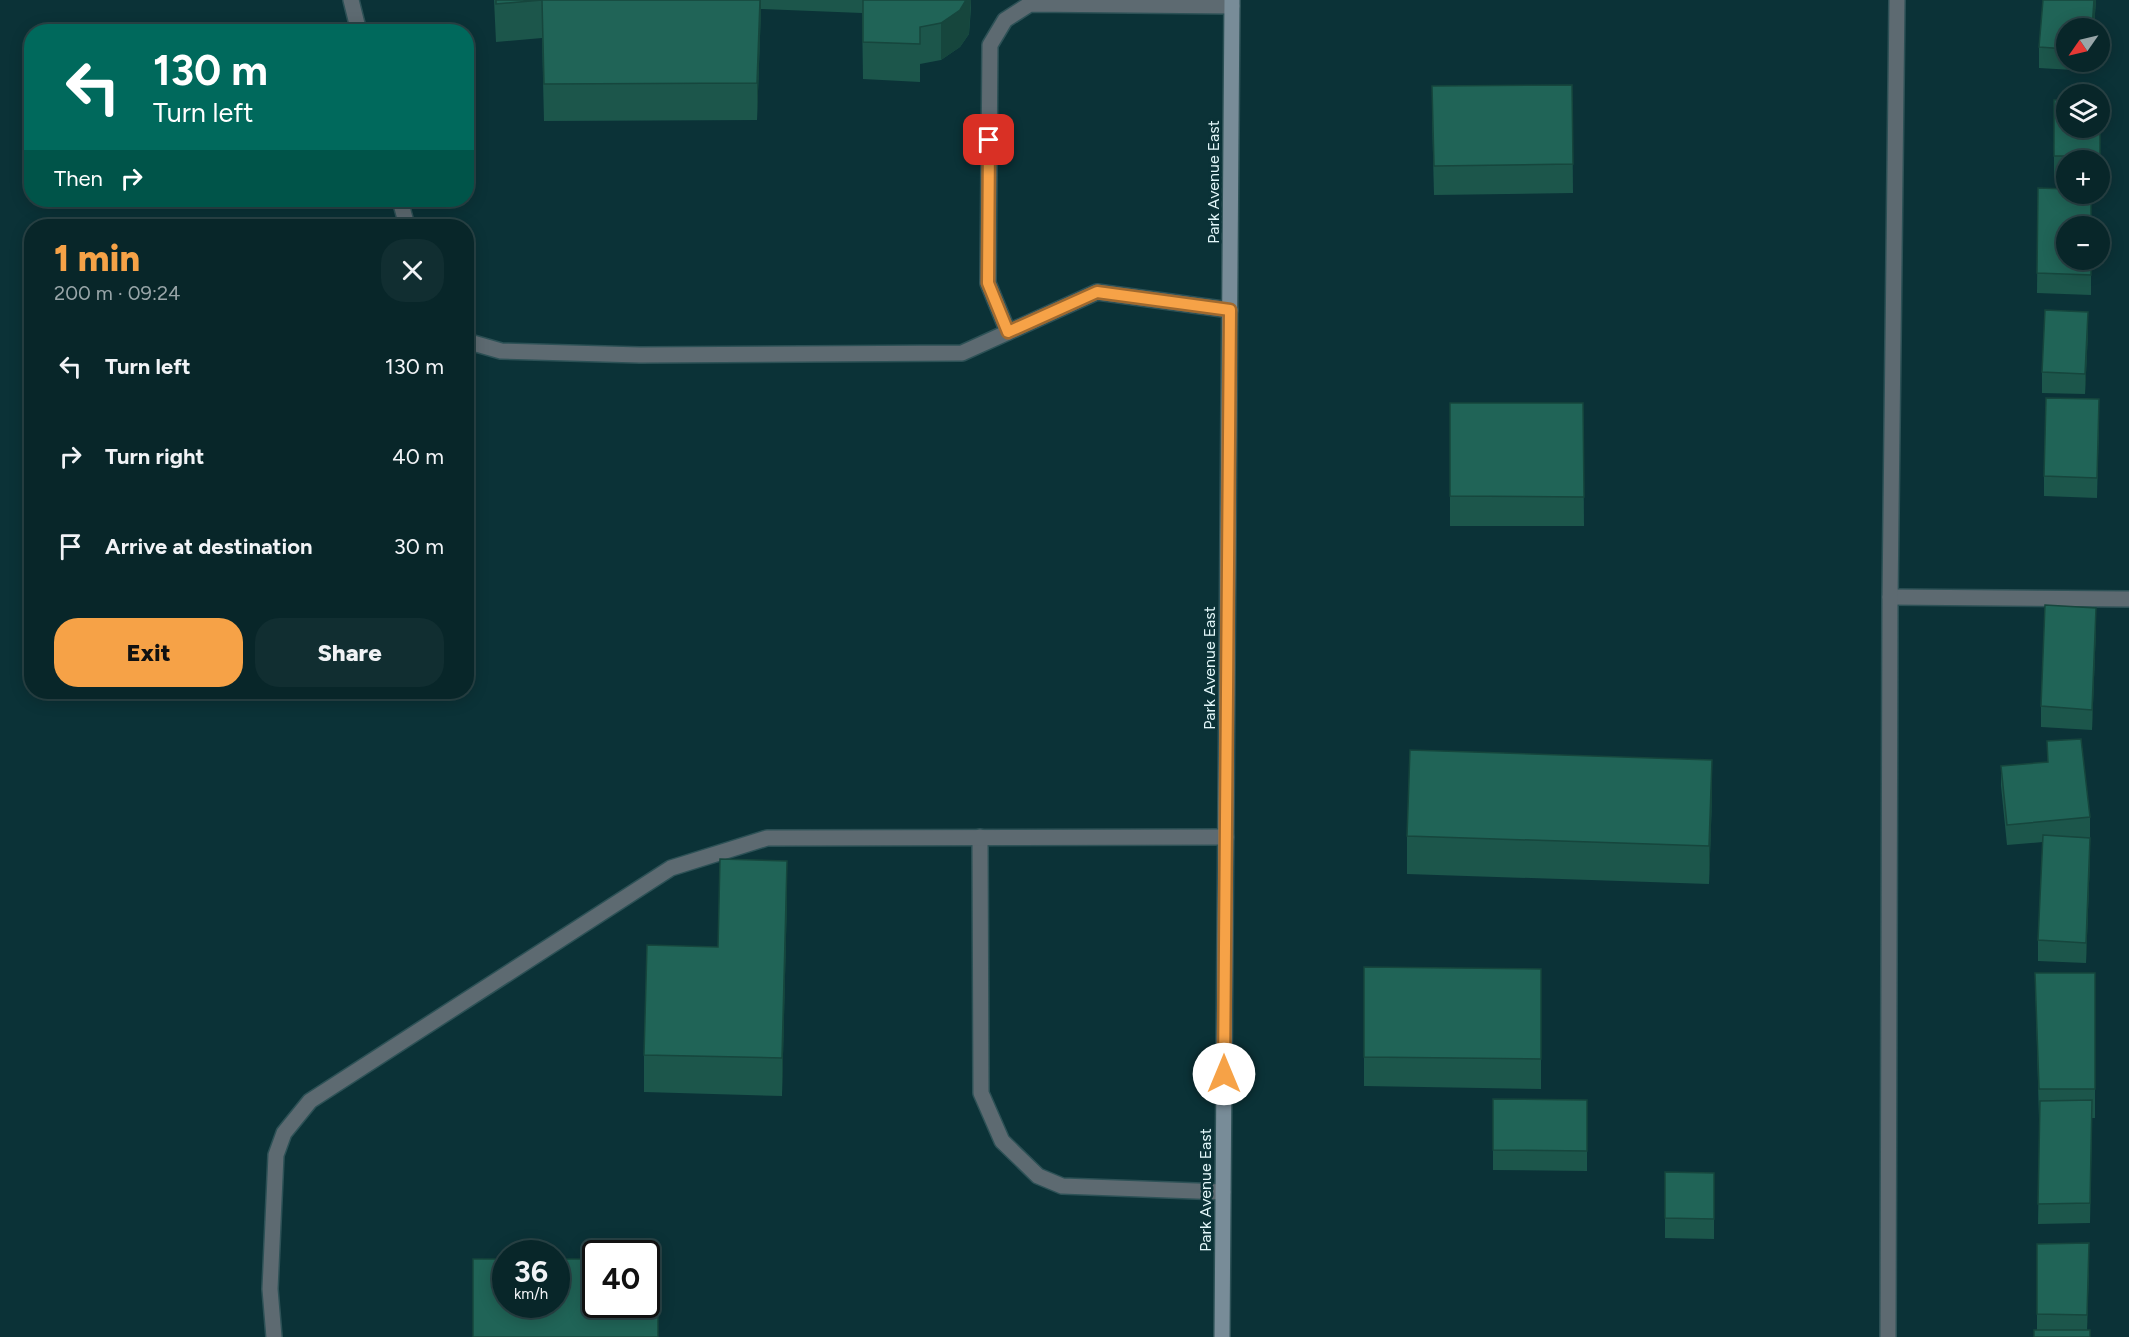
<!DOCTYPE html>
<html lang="en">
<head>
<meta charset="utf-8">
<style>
	:root { --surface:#082629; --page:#112e31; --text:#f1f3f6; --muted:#98a5a8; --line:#294346; --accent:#f6a247 }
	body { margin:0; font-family:Figtree,sans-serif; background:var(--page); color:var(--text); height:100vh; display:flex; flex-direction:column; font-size:22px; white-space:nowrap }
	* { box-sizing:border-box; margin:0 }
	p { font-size:20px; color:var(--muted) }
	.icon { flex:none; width:33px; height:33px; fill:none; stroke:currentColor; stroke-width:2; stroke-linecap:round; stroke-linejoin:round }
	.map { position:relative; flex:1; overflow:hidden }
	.drawer { position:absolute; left:24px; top:219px; width:450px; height:480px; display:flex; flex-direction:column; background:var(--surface); border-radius:24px; box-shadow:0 3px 15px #0003,0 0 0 2px var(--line) }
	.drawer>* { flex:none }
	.banner { position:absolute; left:24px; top:24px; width:450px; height:183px; border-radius:24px; box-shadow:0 3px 15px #0003,0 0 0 2px var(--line); background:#00695c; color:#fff; overflow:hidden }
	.needle { width:39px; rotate:236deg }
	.controls { position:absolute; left:2056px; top:18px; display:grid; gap:12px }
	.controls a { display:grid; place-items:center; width:54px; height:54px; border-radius:50%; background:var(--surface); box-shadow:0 3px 15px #0003,0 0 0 2px var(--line); font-size:30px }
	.speed { position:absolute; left:492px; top:1240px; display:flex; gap:12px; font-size:30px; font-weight:700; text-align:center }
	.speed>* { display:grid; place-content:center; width:78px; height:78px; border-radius:50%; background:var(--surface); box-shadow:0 3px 15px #0003,0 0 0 2px var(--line); line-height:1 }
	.speed small { font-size:15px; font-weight:400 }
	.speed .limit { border:3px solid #111; border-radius:9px; background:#fff; color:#111 }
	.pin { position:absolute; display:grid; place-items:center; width:51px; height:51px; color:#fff; margin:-26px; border-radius:12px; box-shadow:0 3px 9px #0006 }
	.me { position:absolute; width:66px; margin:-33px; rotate:0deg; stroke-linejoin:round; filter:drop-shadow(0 0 4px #0008) }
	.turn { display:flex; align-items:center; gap:21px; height:126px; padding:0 30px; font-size:27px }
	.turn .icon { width:78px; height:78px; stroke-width:2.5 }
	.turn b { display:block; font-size:42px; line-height:51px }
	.then { display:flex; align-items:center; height:57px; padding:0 30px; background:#0003; gap:12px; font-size:22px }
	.round { display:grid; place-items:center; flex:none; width:63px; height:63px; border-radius:24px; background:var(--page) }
	.head { display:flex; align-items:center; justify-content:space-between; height:102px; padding:0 30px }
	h1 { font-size:36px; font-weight:800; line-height:45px; color:var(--accent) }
	.cta { display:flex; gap:12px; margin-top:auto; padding:12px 30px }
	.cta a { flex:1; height:69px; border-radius:24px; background:var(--accent); color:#111; font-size:24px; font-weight:800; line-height:69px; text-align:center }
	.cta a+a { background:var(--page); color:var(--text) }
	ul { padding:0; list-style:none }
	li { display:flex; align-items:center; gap:18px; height:90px; padding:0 30px }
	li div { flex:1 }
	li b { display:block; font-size:22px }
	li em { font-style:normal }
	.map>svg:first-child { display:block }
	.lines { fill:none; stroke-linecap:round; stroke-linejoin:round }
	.lane-casing { stroke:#2d5156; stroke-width:18 }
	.secondary-casing { stroke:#2d5156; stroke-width:18 }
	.lane { stroke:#5d6a71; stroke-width:15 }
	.secondary { stroke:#788c98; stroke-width:15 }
	.wall { fill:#1c564b }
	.shaded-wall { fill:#16463d }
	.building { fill:#206457; stroke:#16463d; stroke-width:1.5 }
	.route-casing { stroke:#a0692e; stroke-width:15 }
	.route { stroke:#f6a247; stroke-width:10 }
	.labels { text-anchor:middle; stroke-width:5; stroke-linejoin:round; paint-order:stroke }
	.street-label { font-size:16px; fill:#e2f6f9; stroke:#0b3237 }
</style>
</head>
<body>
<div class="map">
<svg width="2129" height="1337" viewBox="0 0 2129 1337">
	<rect width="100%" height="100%" fill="#0b3237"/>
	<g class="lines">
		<defs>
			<g id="lane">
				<polyline points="351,0 359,32"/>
				<polyline points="400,200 407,226"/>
				<polyline points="1008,332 988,283 990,45 1005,20 1030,4 1232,6"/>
				<polyline points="466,341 501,351 640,355 962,353 1097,292 1230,310"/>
				<polyline points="1890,597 2129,599"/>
				<polyline points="980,837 981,1093 1002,1141 1038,1176 1062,1186 1223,1192"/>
				<polyline points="274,1337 270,1289 276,1155 284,1133 310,1101 671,868 767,838 1226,837"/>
				<polyline points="1888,1337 1890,599 1897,0"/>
			</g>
			<polyline id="secondary" points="1222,1337 1232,0"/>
		</defs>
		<use href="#lane" class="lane-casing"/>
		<use href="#secondary" class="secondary-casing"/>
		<use href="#lane" class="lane"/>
		<use href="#secondary" class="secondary"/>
	</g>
	<g class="wall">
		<polygon points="494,0 971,0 971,8 969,34 960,47 941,60 920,64 920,82 863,79 862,13 761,9 757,120 544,121 542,38 496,42"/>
		<polygon points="2096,0 2094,28 2067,28 2067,62 2091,62 2090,71 2039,68 2039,47"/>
		<polygon points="1572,85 1573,193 1434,195 1432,116"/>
		<polygon points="2054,100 2100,128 2100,160 2067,160 2067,176 2054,177"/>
		<polygon points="2038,188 2091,260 2091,295 2037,293"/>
		<polygon points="2088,332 2085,394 2042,393 2042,372"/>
		<polygon points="1450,403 1583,403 1584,526 1450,526"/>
		<polygon points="2099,419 2097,498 2044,496 2044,476"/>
		<polygon points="2096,628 2092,730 2041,727 2041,706"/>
		<polygon points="2001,766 2090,817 2090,858 2086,963 2038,961 2038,940 2043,842 2007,845 2001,786"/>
		<polygon points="1712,797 1709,884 1407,874 1407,836"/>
		<polygon points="787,898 782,1096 644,1092 644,1055 718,947"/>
		<polygon points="1364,967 1541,969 1541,1089 1364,1086"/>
		<polygon points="2035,973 2095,973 2095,1118 2092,1118 2090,1223 2038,1224 2040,1119 2039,1119"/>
		<polygon points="1493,1099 1587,1100 1587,1171 1493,1170"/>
		<polygon points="1665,1172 1714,1173 1714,1239 1665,1238"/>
		<polygon points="2037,1244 2089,1263 2087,1330 2037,1330"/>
	</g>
	<g class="shaded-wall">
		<polygon points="760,0 761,0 761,9 757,120 757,83"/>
		<polygon points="966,0 971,0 969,34 960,47 941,60 941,23"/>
		<polygon points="2094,0 2096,0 2094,28 2092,28"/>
		<polygon points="2088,312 2088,332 2085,394 2085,374"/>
		<polygon points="2096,608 2096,628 2092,730 2092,710"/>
		<polygon points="1712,760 1712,797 1709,884 1709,846"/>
		<polygon points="2090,838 2090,858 2086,963 2086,943"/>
		<polygon points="787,861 787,898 782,1096 782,1058"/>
		<polygon points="2089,1243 2089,1263 2087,1335 2087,1315"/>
	</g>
	<g class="building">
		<polygon points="496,0 760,0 757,83 544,84 542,0 496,4"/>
		<polygon points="863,0 966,0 960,10 941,23 920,27 920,44 863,42"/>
		<polygon points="2043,0 2094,0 2092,28 2067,28 2067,49 2039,47"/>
		<polygon points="1572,85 1573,164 1434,166 1432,86"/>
		<polygon points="2054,100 2067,100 2067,128 2100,128 2100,156 2054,156"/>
		<polygon points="2038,188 2067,189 2067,194 2091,194 2091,226 2067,226 2067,260 2091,260 2091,275 2037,273"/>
		<polygon points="2045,310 2088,312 2085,374 2042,372"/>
		<polygon points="2046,398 2099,399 2097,478 2044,476"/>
		<polygon points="1450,403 1583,403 1584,497 1450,496"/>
		<polygon points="2045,605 2096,608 2092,710 2041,706"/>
		<polygon points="2081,739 2090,817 2007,825 2001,766 2048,762 2047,741"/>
		<polygon points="1410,750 1712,760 1709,846 1407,836"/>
		<polygon points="2043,835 2090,838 2086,943 2038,940"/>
		<polygon points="720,859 787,861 782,1058 644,1055 647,945 718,947"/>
		<polygon points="1364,967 1541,969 1541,1059 1364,1057"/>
		<polygon points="2035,973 2095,973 2095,1089 2039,1089"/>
		<polygon points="1493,1099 1587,1100 1587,1151 1493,1150"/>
		<polygon points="2092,1100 2090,1203 2038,1204 2040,1101"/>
		<polygon points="1665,1172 1714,1173 1714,1219 1665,1218"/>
		<polygon points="2089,1243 2087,1315 2037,1314 2037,1244"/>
		<polygon points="473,1259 506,1259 506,1305 556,1305 556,1259 596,1259 596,1305 646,1305 646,1259 658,1259 658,1337 473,1337"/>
		<rect x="2034" y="1330" width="56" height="7"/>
	</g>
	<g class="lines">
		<defs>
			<polyline id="route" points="989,140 988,283 1008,332 1097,292 1230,310 1224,1074"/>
		</defs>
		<use href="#route" class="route-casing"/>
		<use href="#route" class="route"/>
	</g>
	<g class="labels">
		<g class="street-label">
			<text transform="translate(1213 182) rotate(-90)" y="6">Park Avenue East</text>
			<text transform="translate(1209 668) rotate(-90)" y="6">Park Avenue East</text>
			<text transform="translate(1205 1190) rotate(-90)" y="6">Park Avenue East</text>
		</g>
	</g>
</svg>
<div class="controls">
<a><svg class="needle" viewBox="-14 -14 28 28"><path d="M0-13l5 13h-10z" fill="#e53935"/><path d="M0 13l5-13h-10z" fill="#98a5a8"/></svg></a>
<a><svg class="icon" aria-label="layers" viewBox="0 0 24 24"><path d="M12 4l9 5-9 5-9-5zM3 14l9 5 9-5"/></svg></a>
<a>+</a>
<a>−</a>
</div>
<div class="speed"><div>36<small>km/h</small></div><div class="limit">40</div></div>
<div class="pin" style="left:989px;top:140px;background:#d93025"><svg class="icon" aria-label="arrive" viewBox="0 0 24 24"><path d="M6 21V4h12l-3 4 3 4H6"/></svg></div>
<svg class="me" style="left:1224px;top:1074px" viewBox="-20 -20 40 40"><circle r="19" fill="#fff"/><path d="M0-13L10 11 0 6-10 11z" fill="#f6a247"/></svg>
<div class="banner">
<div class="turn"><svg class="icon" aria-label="left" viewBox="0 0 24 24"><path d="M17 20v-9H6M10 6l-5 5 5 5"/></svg><div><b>130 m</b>Turn left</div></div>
<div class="then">Then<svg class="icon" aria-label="right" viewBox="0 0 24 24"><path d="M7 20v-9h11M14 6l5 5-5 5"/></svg></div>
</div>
<section class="drawer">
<div class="head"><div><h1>1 min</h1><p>200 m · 09:24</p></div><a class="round"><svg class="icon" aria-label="close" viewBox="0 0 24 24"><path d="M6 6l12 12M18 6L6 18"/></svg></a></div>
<ul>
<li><svg class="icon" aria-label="left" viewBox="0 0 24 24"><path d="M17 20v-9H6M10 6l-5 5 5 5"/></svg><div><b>Turn left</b></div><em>130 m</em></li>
<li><svg class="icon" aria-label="right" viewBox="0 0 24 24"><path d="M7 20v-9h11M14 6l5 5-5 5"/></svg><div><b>Turn right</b></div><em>40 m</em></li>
<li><svg class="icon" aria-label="arrive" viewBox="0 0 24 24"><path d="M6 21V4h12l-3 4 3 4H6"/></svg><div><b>Arrive at destination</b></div><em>30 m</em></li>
</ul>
<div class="cta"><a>Exit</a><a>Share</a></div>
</section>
</div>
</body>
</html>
